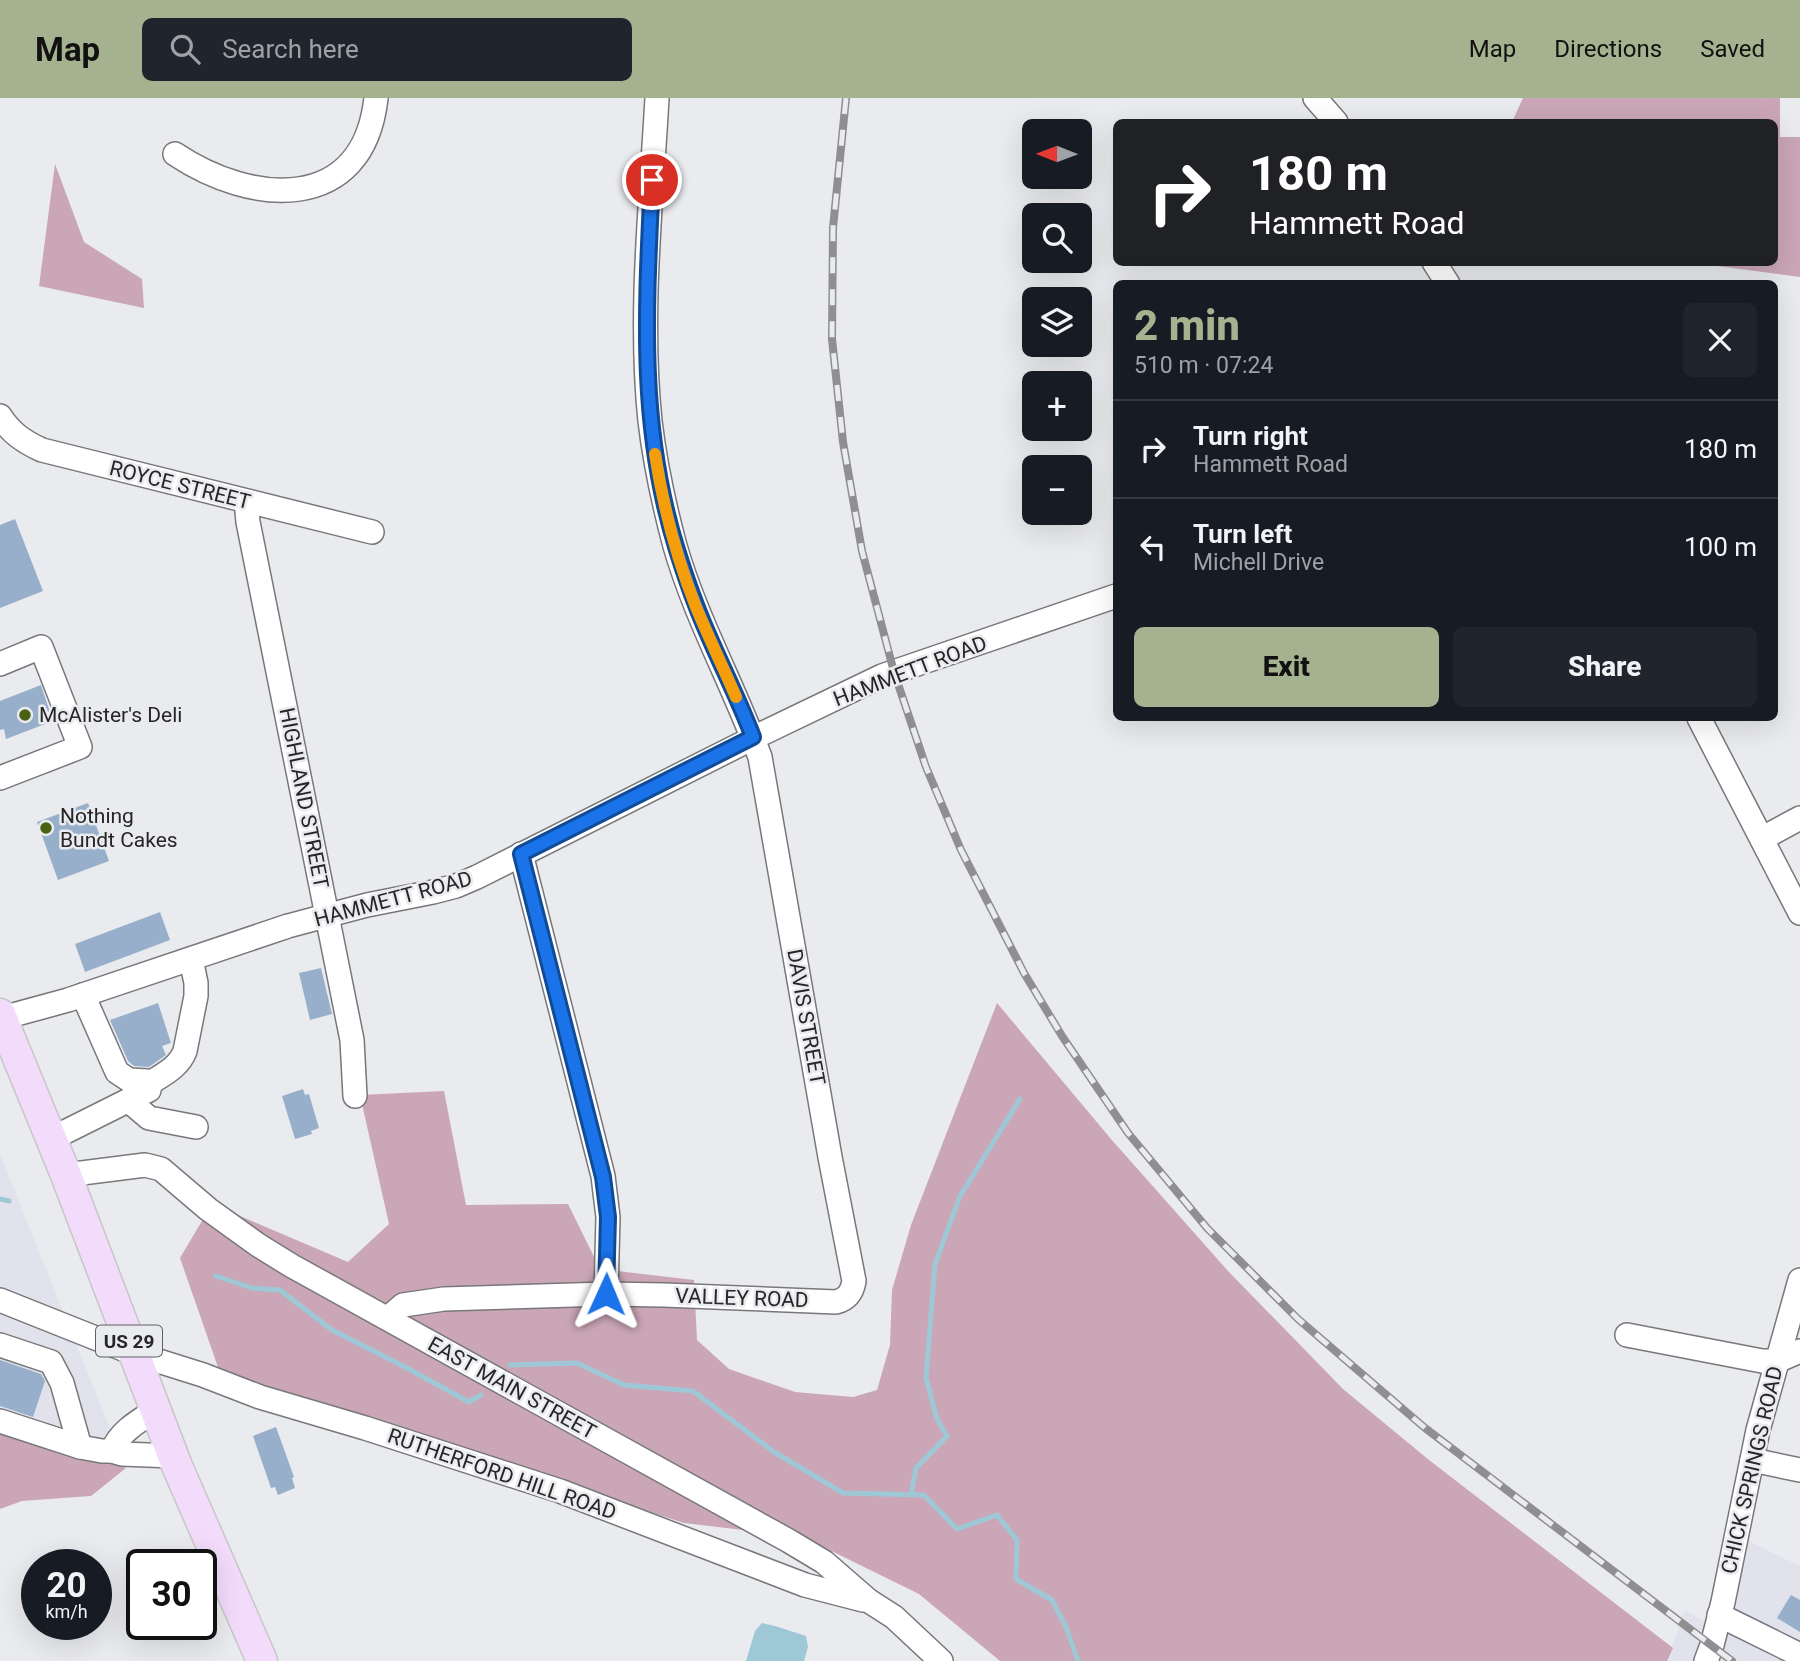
<!DOCTYPE html>
<html lang="en">
<head>
<meta charset="utf-8">
<style>
	:root { --surface:#171b24; --page:#20242c; --text:#f1f3f6; --muted:#9ea1a6; --line:#363941; --accent:#a4b28f }
	body { margin:0; font-family:Roboto,sans-serif; background:var(--page); color:var(--text); height:100vh; display:flex; flex-direction:column; font-size:26px; white-space:nowrap }
	* { box-sizing:border-box; margin:0 }
	p { font-size:23px; color:var(--muted) }
	.icon { flex:none; width:38px; height:38px; fill:none; stroke:currentColor; stroke-width:2; stroke-linecap:round; stroke-linejoin:round }
	.map { position:relative; flex:1; overflow:hidden }
	.panel { position:absolute; left:1113px; top:182px; width:665px; height:441px; display:flex; flex-direction:column; background:var(--surface); border-radius:10px; box-shadow:0 7px 28px #0002 }
	.panel>* { flex:none }
	.hud { position:absolute; left:1113px; top:21px; width:665px; height:147px; border-radius:10px; box-shadow:0 7px 28px #0002; background:#202124; color:#fff; overflow:hidden }
	.needle { width:46px; rotate:271deg }
	.controls { position:absolute; left:1022px; top:21px; display:grid; gap:14px }
	.controls a { display:grid; place-items:center; width:70px; height:70px; border-radius:10px; background:var(--surface); box-shadow:0 7px 28px #0002; font-size:35px }
	.speed { position:absolute; left:21px; top:1451px; display:flex; gap:14px; font-size:35px; font-weight:700; text-align:center }
	.speed>* { display:grid; place-content:center; width:91px; height:91px; border-radius:50%; background:var(--surface); box-shadow:0 7px 28px #0002; line-height:1 }
	.speed small { font-size:18px; font-weight:400 }
	.speed .limit { border:4px solid #111; border-radius:10px; background:#fff; color:#111 }
	.pin { position:absolute; display:grid; place-items:center; width:60px; height:60px; color:#fff; margin:-30px; border:4px solid #fff; border-radius:50%; box-shadow:0 2px 7px #0007 }
	.me { position:absolute; width:77px; margin:-38px; rotate:1deg; stroke-linejoin:round; filter:drop-shadow(0 0 5px #0008) }
	.turn { display:flex; align-items:center; gap:24px; height:147px; padding:0 21px; font-size:32px }
	.turn .icon { width:91px; height:91px; stroke-width:2.5 }
	.turn b { display:block; font-size:49px; line-height:60px }
	.round { display:grid; place-items:center; flex:none; width:74px; height:74px; border-radius:10px; background:var(--page) }
	.head { display:flex; align-items:center; justify-content:space-between; height:119px; padding:0 21px }
	h1 { font-size:42px; font-weight:800; line-height:52px; color:var(--accent) }
	.action { display:flex; gap:14px; margin-top:auto; padding:14px 21px }
	.action a { flex:1; height:80px; border-radius:10px; background:var(--accent); color:#111; font-size:28px; font-weight:800; line-height:80px; text-align:center }
	.action a+a { background:var(--page); color:var(--text) }
	ul { padding:0; list-style:none }
	li { display:flex; align-items:center; gap:21px; height:98px; padding:0 21px; border-top:2px solid var(--line) }
	li div { flex:1 }
	li b { display:block; font-size:26px }
	li em { font-style:normal }
	header { display:flex; align-items:center; gap:42px; box-sizing:border-box; height:98px; padding:0 35px; background:var(--accent); color:#111 }
	header strong { font-size:33px }
	nav { display:flex; gap:38px; margin-inline-start:auto; font-size:24px }
	.search { width:490px; height:63px; background:var(--page); display:flex; align-items:center; gap:18px; box-sizing:border-box; padding:0 24px; border-radius:10px; color:var(--muted); font-size:26px }
	.map>svg:first-child { display:block }
	.built { fill:#e2e2ed }
	.forest { fill:#caa6b7 }
	.water { fill:#9fc8d7 }
	.lines { fill:none; stroke-linecap:round; stroke-linejoin:round }
	.stream { stroke:#9fc8d7; stroke-width:5 }
	.building { fill:#97afcb }
	.minor-casing { stroke:#78787b; stroke-width:26 }
	.major-casing { stroke:#c7c7c7; stroke-width:33 }
	.minor { stroke:#fff; stroke-width:23 }
	.major { stroke:#f2dbfb; stroke-width:30 }
	.rail-casing { stroke:#8f8f91; stroke-width:8 }
	.rail { stroke:#eaebee; stroke-width:5; stroke-dasharray:16; stroke-linecap:butt }
	.route-casing { stroke:#114b97; stroke-width:18 }
	.route { stroke:#1a73e8; stroke-width:12 }
	.slow { stroke:#f59e0b; stroke-width:12 }
	.poi-dot { fill:#476212; stroke:#eaebee; stroke-width:2.5 }
	.labels { text-anchor:middle; stroke-width:5; stroke-linejoin:round; paint-order:stroke }
	.shield { fill:#eaebee; stroke:#616163; stroke-width:2 }
	.shield-label { font-size:19px; font-weight:bold; fill:#262627 }
	.street-label { font-size:21px; fill:#262627; stroke:#eaebee }
	.poi-label { font-size:21px; fill:#262627; stroke:#eaebee; text-anchor:start }
</style>
</head>
<body>
<header>
<strong>Map</strong>
<div class="search"><svg class="icon" aria-label="search" viewBox="0 0 24 24"><circle cx="10" cy="10" r="6"/><path d="M15 15l6 6"/></svg>Search here</div>
<nav><a>Map</a><a>Directions</a><a>Saved</a></nav>
</header>
<div class="map">
<svg width="1800" height="1563" viewBox="0 0 1800 1563">
	<rect width="100%" height="100%" fill="#eaebee"/>
	<g class="built">
		<polygon points="0,1056 33,1139 126,1370 0,1323"/>
		<polygon points="1742,1440 1800,1468 1800,1563 1667,1563 1685,1512 1728,1537"/>
	</g>
	<g class="forest">
		<polygon points="1523,0 1780,0 1780,39 1800,39 1800,179 1694,165 1774,164 1774,24 1512,24"/>
		<polygon points="55,66 84,144 142,181 144,210 39,188"/>
		<polygon points="997,905 1111,1041 1228,1173 1343,1291 1429,1362 1673,1550 1667,1563 1000,1563 919,1496 803,1439 684,1425 220,1275 180,1160 212,1106 348,1164 389,1126 360,997 444,993 466,1107 568,1106 600,1171 694,1182 697,1242 729,1271 795,1294 853,1299 877,1292 890,1247 892,1192 911,1127"/>
		<polygon points="0,1323 126,1370 91,1398 22,1403 0,1411"/>
	</g>
	<polygon class="water" points="762,1525 775,1528 806,1538 808,1549 804,1563 746,1563 755,1533"/>
	<g class="lines">
		<g class="stream">
			<polyline points="0,1101 9,1103"/>
			<polyline points="216,1178 252,1190 280,1192 332,1232 405,1269 469,1304 481,1297"/>
			<polyline points="510,1267 577,1265 624,1287 693,1293 774,1354 843,1395 924,1397 957,1431 997,1417 1017,1442 1016,1481 1052,1502 1066,1529 1078,1563"/>
			<polyline points="911,1397 916,1370 947,1338 937,1321 926,1280 935,1166 960,1098 1020,1001"/>
		</g>
	</g>
	<g class="building">
		<polygon points="15,421 43,493 0,510 0,427"/>
		<polygon points="41,587 53,623 6,641 4,631 0,632 0,603"/>
		<polygon points="88,705 109,763 58,782 37,724"/>
		<polygon points="160,814 170,842 85,874 75,846"/>
		<polygon points="321,870 332,916 310,922 299,875"/>
		<polygon points="158,905 171,945 162,948 166,957 149,969 134,968 128,963 110,922"/>
		<polygon points="303,991 305,997 309,996 319,1030 311,1033 312,1036 295,1041 282,998"/>
		<polygon points="0,1262 41,1276 45,1283 33,1319 0,1308"/>
		<polygon points="276,1329 294,1379 292,1380 295,1390 278,1397 275,1389 271,1390 253,1338"/>
		<polygon points="1791,1497 1800,1502 1800,1534 1777,1520"/>
	</g>
	<g class="lines">
		<defs>
			<g id="minor">
				<polyline points="1315,0 1336,24"/>
				<path d="M175 56C251 107 363 117 376 0"/>
				<polyline points="1434,164 1448,186"/>
				<path d="M0 318C11 335 24 344 42 352L372 434"/>
				<polyline points="246,403 248,424 352,942 355,998"/>
				<polyline points="0,566 41,549 80,649 0,680"/>
				<polyline points="1699,620 1800,815"/>
				<polyline points="1763,740 1800,720"/>
				<polyline points="521,756 603,1078 608,1119 606,1196"/>
				<polyline points="2,920 68,902 288,828 367,807 433,794 456,788 477,779 753,640 882,578 1116,498"/>
				<path d="M150 985C164 976 179 969 185 953L196 898V885L191 861"/>
				<polyline points="129,1003 149,1020 196,1029"/>
				<polyline points="51,1041 149,992 150,985 148,983 129,982 117,974 83,897"/>
				<polyline points="66,1077 145,1067 161,1071 208,1111 258,1147 292,1168 789,1443 824,1464 869,1503 894,1519 941,1563"/>
				<polyline points="0,1202 133,1255 203,1277 260,1299 365,1330 560,1393 805,1487 863,1502"/>
				<path d="M388 1220 403 1207 444 1201 606 1196 664 1197 836 1204C847 1201 852 1195 854 1183L830 1059 760 659C734 588 696 521 675 448 664 407 655 365 650 323 639 217 651 107 657 0"/>
				<polyline points="1627,1237 1762,1263 1777,1263 1800,1253"/>
				<polyline points="0,1247 51,1264 62,1285 80,1349"/>
				<polyline points="0,1323 80,1349 102,1353 112,1353 122,1356 173,1358"/>
				<path d="M112 1353C120 1333 139 1323 156 1312"/>
				<polyline points="1752,1362 1800,1372"/>
				<polyline points="1719,1517 1800,1557"/>
				<polyline points="1706,1563 1712,1547 1723,1504 1758,1332 1800,1182"/>
			</g>
			<polyline id="major" points="0,916 66,1077 177,1368 262,1563"/>
		</defs>
		<use href="#minor" class="minor-casing"/>
		<use href="#major" class="major-casing"/>
		<use href="#minor" class="minor"/>
		<use href="#major" class="major"/>
		<defs>
			<polyline id="rail" points="846,0 833,130 832,241 843,344 862,453 894,574 926,669 961,752 1024,875 1062,938 1128,1035 1207,1130 1298,1221 1425,1330 1732,1563"/>
		</defs>
		<use href="#rail" class="rail-casing"/>
		<use href="#rail" class="rail"/>
	</g>
	<g class="lines">
		<defs>
			<path id="route" d="M606 1196 608 1119 603 1079 521 756 753 639C736 594 713 552 696 507 689 489 683 471 677 452 638 328 646 209 652 82"/>
		</defs>
		<use href="#route" class="route-casing"/>
		<use href="#route" class="route"/>
		<path class="slow" d="M655 356C663 408 677 461 696 509 709 540 723 569 736 599"/>
	</g>
	<g class="poi-dot">
		<circle cx="25" cy="617" r="7"/>
		<circle cx="46" cy="730" r="7"/>
	</g>
	<g class="labels">
		<rect class="shield" x="96" y="1227.5" width="66" height="31" rx="5"/>
		<g class="shield-label">
			<text x="129" y="1250">US 29</text>
		</g>
		<g class="street-label">
			<text transform="translate(180 387) rotate(14)" y="7">ROYCE STREET</text>
			<text transform="translate(910 573) rotate(-21)" y="7">HAMMETT ROAD</text>
			<text transform="translate(304 700) rotate(79)" y="7">HIGHLAND STREET</text>
			<text transform="translate(393 801) rotate(-15)" y="7">HAMMETT ROAD</text>
			<text transform="translate(806 919) rotate(80)" y="7">DAVIS STREET</text>
			<text transform="translate(742 1200) rotate(2)" y="7">VALLEY ROAD</text>
			<text transform="translate(512 1290) rotate(29)" y="7">EAST MAIN STREET</text>
			<text transform="translate(1752 1372) rotate(-77)" y="7">CHICK SPRINGS ROAD</text>
			<text transform="translate(502 1376) rotate(19)" y="7">RUTHERFORD HILL ROAD</text>
		</g>
		<g class="poi-label">
			<text x="39" y="624">McAlister's Deli</text>
			<text x="60" y="725">Nothing<tspan x="60" dy="24">Bundt Cakes</tspan></text>
		</g>
	</g>
</svg>
<div class="controls">
<a><svg class="needle" viewBox="-14 -14 28 28"><path d="M0-13l5 13h-10z" fill="#e53935"/><path d="M0 13l5-13h-10z" fill="#9ea1a6"/></svg></a>
<a><svg class="icon" aria-label="search" viewBox="0 0 24 24"><circle cx="10" cy="10" r="6"/><path d="M15 15l6 6"/></svg></a>
<a><svg class="icon" aria-label="layers" viewBox="0 0 24 24"><path d="M12 4l9 5-9 5-9-5zM3 14l9 5 9-5"/></svg></a>
<a>+</a>
<a>−</a>
</div>
<div class="speed"><div>20<small>km/h</small></div><div class="limit">30</div></div>
<div class="pin" style="left:652px;top:82px;background:#d93025"><svg class="icon" aria-label="arrive" viewBox="0 0 24 24"><path d="M6 21V4h12l-3 4 3 4H6"/></svg></div>
<svg class="me" style="left:606px;top:1196px" viewBox="-20 -20 40 40"><path d="M0-17L14 15 0 8-14 15z" fill="#1a73e8" stroke="#fff" stroke-width="4"/></svg>
<div class="hud">
<div class="turn"><svg class="icon" aria-label="right" viewBox="0 0 24 24"><path d="M7 20v-9h11M14 6l5 5-5 5"/></svg><div><b>180 m</b>Hammett Road</div></div>
</div>
<section class="panel">
<div class="head"><div><h1>2 min</h1><p>510 m · 07:24</p></div><a class="round"><svg class="icon" aria-label="close" viewBox="0 0 24 24"><path d="M6 6l12 12M18 6L6 18"/></svg></a></div>
<ul>
<li><svg class="icon" aria-label="right" viewBox="0 0 24 24"><path d="M7 20v-9h11M14 6l5 5-5 5"/></svg><div><b>Turn right</b><p>Hammett Road</p></div><em>180 m</em></li>
<li><svg class="icon" aria-label="left" viewBox="0 0 24 24"><path d="M17 20v-9H6M10 6l-5 5 5 5"/></svg><div><b>Turn left</b><p>Michell Drive</p></div><em>100 m</em></li>
</ul>
<div class="action"><a>Exit</a><a>Share</a></div>
</section>
</div>
</body>
</html>
